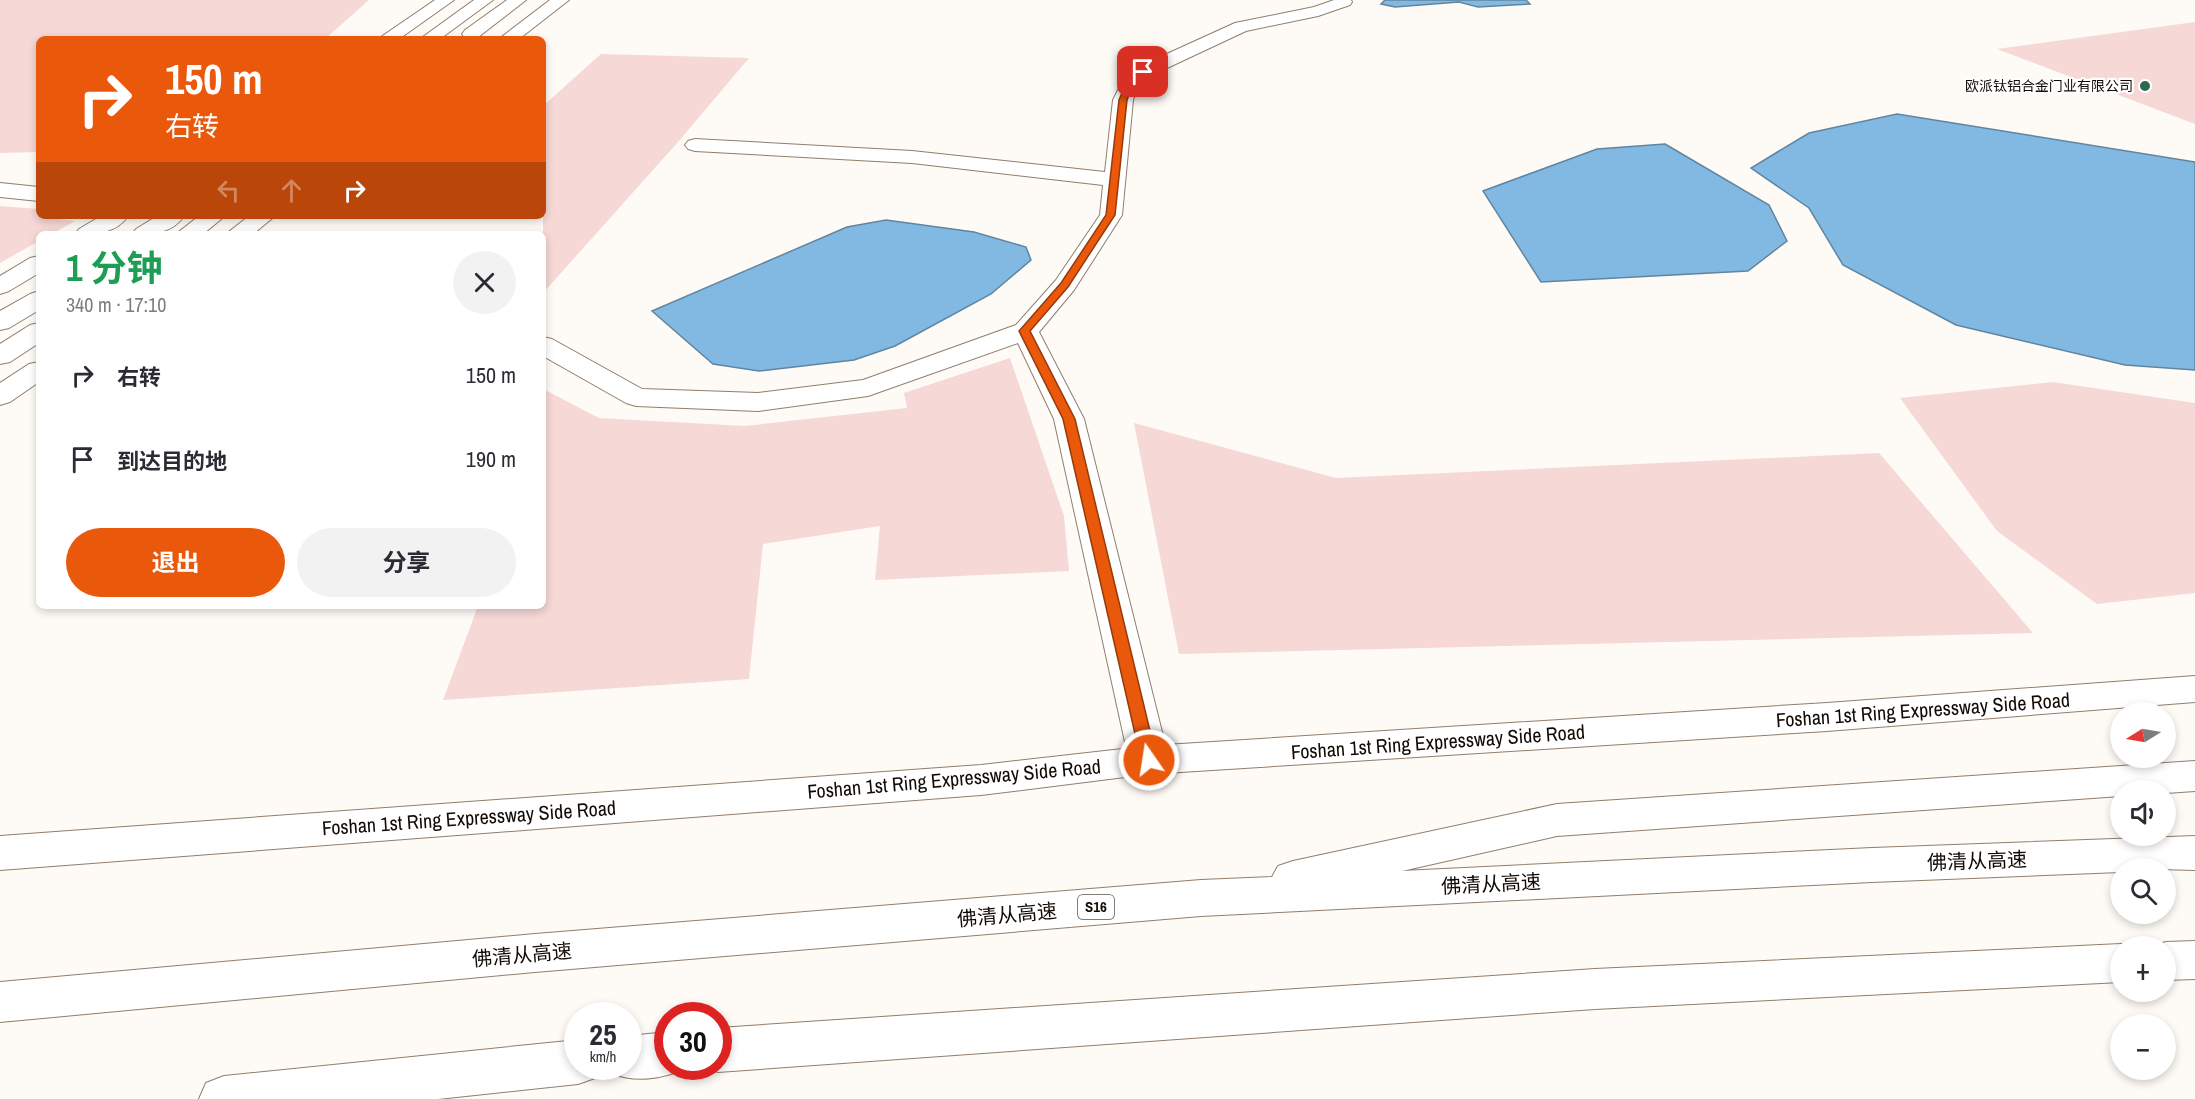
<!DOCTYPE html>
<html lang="zh">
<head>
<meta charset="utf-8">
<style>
	:root { --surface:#fff; --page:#f2f2f3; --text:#2b2b33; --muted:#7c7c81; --accent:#ea580c }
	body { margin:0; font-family:"Archivo Narrow","Noto Sans SC",sans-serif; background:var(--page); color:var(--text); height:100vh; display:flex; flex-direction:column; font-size:22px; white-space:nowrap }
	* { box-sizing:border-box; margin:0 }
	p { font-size:20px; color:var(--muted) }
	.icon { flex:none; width:33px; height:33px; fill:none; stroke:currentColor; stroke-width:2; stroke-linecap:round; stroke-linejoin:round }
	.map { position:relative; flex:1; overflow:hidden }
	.drawer { position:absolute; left:36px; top:231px; width:510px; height:378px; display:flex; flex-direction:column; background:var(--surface); border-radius:9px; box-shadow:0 3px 9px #0003 }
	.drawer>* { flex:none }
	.banner { position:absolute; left:36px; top:36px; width:510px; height:183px; border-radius:9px; box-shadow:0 3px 9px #0003; background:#ea580c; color:#fff; overflow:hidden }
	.needle { width:39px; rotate:259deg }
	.fabs { position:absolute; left:2110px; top:702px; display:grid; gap:12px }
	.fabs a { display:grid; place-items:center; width:66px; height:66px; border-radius:50%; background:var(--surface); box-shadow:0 3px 9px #0003; font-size:30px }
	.speed { position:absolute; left:564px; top:1002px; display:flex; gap:12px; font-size:30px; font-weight:700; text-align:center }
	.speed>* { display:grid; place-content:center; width:78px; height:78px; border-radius:50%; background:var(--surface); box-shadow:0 3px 9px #0003; line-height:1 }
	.speed small { font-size:15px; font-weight:400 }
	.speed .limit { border:9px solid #d22; background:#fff; color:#111 }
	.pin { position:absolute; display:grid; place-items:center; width:51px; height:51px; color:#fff; margin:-26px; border-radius:12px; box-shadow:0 3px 9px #0006 }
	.me { position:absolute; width:66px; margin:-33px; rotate:347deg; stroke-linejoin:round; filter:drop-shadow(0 0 4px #0008) }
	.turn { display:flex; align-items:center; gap:21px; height:126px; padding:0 30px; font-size:27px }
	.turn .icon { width:78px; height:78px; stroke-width:2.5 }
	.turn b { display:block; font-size:42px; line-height:51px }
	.lanes { display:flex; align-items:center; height:57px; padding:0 30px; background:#0003; justify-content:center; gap:30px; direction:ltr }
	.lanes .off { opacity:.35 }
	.round { display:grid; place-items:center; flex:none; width:63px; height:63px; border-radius:32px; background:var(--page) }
	.summary { display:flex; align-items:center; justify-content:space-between; height:102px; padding:0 30px }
	h1 { font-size:36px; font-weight:700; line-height:45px; color:#1e9e55 }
	.cta { display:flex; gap:12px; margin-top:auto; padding:12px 30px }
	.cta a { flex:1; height:69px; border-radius:36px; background:var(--accent); color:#fff; font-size:24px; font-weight:700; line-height:69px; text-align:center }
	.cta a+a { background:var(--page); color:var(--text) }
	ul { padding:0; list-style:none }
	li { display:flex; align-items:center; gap:18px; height:84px; padding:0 30px }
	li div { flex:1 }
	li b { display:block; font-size:22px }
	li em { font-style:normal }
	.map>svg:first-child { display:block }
	.water { fill:#82b9e3; stroke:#6085a0; stroke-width:1.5 }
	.building { fill:#f6d8d6 }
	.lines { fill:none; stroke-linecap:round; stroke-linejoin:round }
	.minor-casing { stroke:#907e6c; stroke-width:2 }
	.major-casing { stroke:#907e6c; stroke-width:2 }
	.highway-casing { stroke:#907e6c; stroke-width:2 }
	.minor { fill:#fff; fill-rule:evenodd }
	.major { fill:#fff; fill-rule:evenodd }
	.highway { fill:#fff; fill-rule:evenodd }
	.route { fill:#ea580c; stroke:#983908; stroke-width:1.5 }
	.poi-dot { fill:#2b6753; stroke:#fff; stroke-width:2 }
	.labels { text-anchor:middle; stroke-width:4.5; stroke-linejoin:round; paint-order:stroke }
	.far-poi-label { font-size:14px; fill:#120b05; stroke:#fff; text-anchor:end }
	.shield { fill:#fff; stroke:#595450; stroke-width:1.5 }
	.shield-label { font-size:15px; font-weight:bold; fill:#120b05 }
	.near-street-label { font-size:20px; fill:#120b05; stroke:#fff }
</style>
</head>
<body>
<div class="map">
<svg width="2195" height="1099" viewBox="0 0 2195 1099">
	<rect width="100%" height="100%" fill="#fefaf6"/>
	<g class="water">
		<polygon points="1385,0 1526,0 1530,4 1478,7 1459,2 1395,7 1381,4"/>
		<polygon points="1897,114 2195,162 2195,370 2125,365 1956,325 1843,265 1809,208 1751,168 1809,133"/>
		<polygon points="1665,144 1769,205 1787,241 1748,271 1541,282 1483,191 1597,149"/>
		<polygon points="886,220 974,232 1026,247 1031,260 991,294 895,346 854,360 759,371 713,364 652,311 847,227"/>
	</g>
	<g class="building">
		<polygon points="0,0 369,0 325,39 39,39 39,152 0,153"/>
		<polygon points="2195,22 2195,124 1997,49"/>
		<polygon points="601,54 749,58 678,142 543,293 543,106"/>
		<polygon points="0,206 39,209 39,217 75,221 52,234 39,234 39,241 0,263"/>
		<polygon points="1010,358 1064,516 1069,571 875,580 880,526 763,544 749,679 443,700 478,606 543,606 543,389 599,418 745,426 907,408 904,393"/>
		<polygon points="2053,382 2195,403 2195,593 2097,604 1997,531 1900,398"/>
		<polygon points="1134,423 1336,478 1879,453 2033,633 1179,654"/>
	</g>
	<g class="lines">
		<defs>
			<g id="minor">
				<polygon points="1334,0 1351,0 1352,2 1350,5 1318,16 1246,31 1150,76 1138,86 1133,100 1122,215 1074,290 1039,332 1084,419 1169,760 1163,770 1149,774 1135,770 1129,760 1054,419 1018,343 868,396 758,411 636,406 626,403 543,356 543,337 552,339 642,389 758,393 863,380 1016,325 1056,280 1100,215 1103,185 912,163 695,151 688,149 685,145 688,141 695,139 912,151 1105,172 1113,100 1123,80 1136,68 1235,23 1314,7"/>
				<polygon points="0,183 39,187 39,201 0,197"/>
			</g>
			<g id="major">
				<polygon points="435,0 454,0 399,39 378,39"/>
				<polygon points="474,0 493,0 440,39 420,39"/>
				<polygon points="507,0 526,0 477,38 465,38 462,34 465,30"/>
				<polygon points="550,0 569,0 519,39 499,39"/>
				<path d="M101 216H128C116 234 95 234 75 234L79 229Z"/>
				<path d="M157 216H184C172 234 152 234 132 234L136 229Z"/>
				<polygon points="199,216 225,216 203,234 176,234"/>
				<polygon points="249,216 275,216 253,234 226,234"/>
				<polygon points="39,256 39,273 9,291 0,294 0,276 30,258"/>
				<polygon points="39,291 39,310 9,328 0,330 0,311 30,294"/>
				<polygon points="39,323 39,343 10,362 0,364 0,344 30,325"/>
				<polygon points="39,362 39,382 10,402 0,405 0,383 29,364"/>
				<polygon points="2195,676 2195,702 1827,731 1149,774 981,795 0,870 0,836 981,765 1149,746 1827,703"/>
			</g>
			<g id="highway">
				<polygon points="2195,761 2195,791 2166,793 2166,790 2121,790 2121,796 1557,836 1402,871 1872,848 2195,836 2195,870 2121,868 2121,872 1872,882 1201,916 535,972 0,1022 0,982 535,934 1201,880 1272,877 1278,866 1293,861 1557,804"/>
				<polygon points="2195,941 2195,979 2166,980 2166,946 2152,946 2166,942"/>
				<polygon points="2121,944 2129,946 2121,946 2121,982 1595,1009 718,1072 704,1066 718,1066 718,1028 1595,969"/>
				<path d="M668 1032V1066H686L685 1069C660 1079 636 1083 611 1073L608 1066H628V1036Z"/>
				<polygon points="578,1040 578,1066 600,1066 595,1078 578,1084 438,1099 199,1099 206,1083 224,1076"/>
			</g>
		</defs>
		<use href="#minor" class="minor-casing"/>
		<use href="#major" class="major-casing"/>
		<use href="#highway" class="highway-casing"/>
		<use href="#minor" class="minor"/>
		<use href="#major" class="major"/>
		<use href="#highway" class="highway"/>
	</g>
	<polygon class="route" points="1140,71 1147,72 1133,85 1127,100 1115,215 1068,287 1030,331 1075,419 1157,760 1155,764 1143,764 1141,760 1063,419 1019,331 1061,283 1106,215 1119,100 1127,82"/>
	<circle class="poi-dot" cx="2145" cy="86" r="6"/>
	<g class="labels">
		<g class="far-poi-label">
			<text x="2133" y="91">欧派钛铝合金门业有限公司</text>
		</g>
		<rect class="shield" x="1078" y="895" width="36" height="24" rx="4.5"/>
		<g class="shield-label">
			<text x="1096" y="912">S16</text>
		</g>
		<g class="near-street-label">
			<text transform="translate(1923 710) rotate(-4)" y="7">Foshan 1st Ring Expressway Side Road</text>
			<text transform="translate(1438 742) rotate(-4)" y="7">Foshan 1st Ring Expressway Side Road</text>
			<text transform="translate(954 779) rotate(-5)" y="7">Foshan 1st Ring Expressway Side Road</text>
			<text transform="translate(469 818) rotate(-4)" y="7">Foshan 1st Ring Expressway Side Road</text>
			<text transform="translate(1977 861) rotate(-2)" y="7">佛清从高速</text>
			<text transform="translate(1491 884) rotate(-3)" y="7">佛清从高速</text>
			<text transform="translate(1007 915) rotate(-5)" y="7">佛清从高速</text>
			<text transform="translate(522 955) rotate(-5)" y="7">佛清从高速</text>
		</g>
	</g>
</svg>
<div class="fabs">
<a><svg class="needle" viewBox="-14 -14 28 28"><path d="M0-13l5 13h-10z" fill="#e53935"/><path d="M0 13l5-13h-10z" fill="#7c7c81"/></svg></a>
<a><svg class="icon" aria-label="sound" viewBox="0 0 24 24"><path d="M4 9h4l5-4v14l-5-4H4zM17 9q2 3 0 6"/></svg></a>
<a><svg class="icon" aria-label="search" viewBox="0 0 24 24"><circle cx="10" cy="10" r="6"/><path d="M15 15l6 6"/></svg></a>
<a>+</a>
<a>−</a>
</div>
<div class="speed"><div>25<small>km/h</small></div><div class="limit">30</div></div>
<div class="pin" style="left:1143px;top:72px;background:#d93025"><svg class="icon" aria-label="arrive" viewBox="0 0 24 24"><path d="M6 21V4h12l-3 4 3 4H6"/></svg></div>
<svg class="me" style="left:1149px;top:760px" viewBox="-20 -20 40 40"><circle r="17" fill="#ea580c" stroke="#fff" stroke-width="3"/><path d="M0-11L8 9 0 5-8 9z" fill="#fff"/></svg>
<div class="banner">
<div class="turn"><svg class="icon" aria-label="right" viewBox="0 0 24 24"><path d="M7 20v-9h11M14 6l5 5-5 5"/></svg><div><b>150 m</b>右转</div></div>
<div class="lanes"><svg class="icon off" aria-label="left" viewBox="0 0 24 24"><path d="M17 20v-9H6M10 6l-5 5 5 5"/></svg><svg class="icon off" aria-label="ahead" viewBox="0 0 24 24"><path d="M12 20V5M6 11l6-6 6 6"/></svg><svg class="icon" aria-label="right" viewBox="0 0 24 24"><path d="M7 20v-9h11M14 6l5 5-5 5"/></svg></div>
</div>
<section class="drawer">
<div class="summary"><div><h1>1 分钟</h1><p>340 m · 17:10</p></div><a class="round"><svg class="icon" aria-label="close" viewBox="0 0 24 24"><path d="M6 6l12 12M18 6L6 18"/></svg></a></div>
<ul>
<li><svg class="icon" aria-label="right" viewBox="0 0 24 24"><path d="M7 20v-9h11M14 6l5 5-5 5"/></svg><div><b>右转</b></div><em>150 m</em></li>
<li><svg class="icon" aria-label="arrive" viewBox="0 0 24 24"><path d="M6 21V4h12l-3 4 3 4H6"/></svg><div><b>到达目的地</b></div><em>190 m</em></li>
</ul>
<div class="cta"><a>退出</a><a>分享</a></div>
</section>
</div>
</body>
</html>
